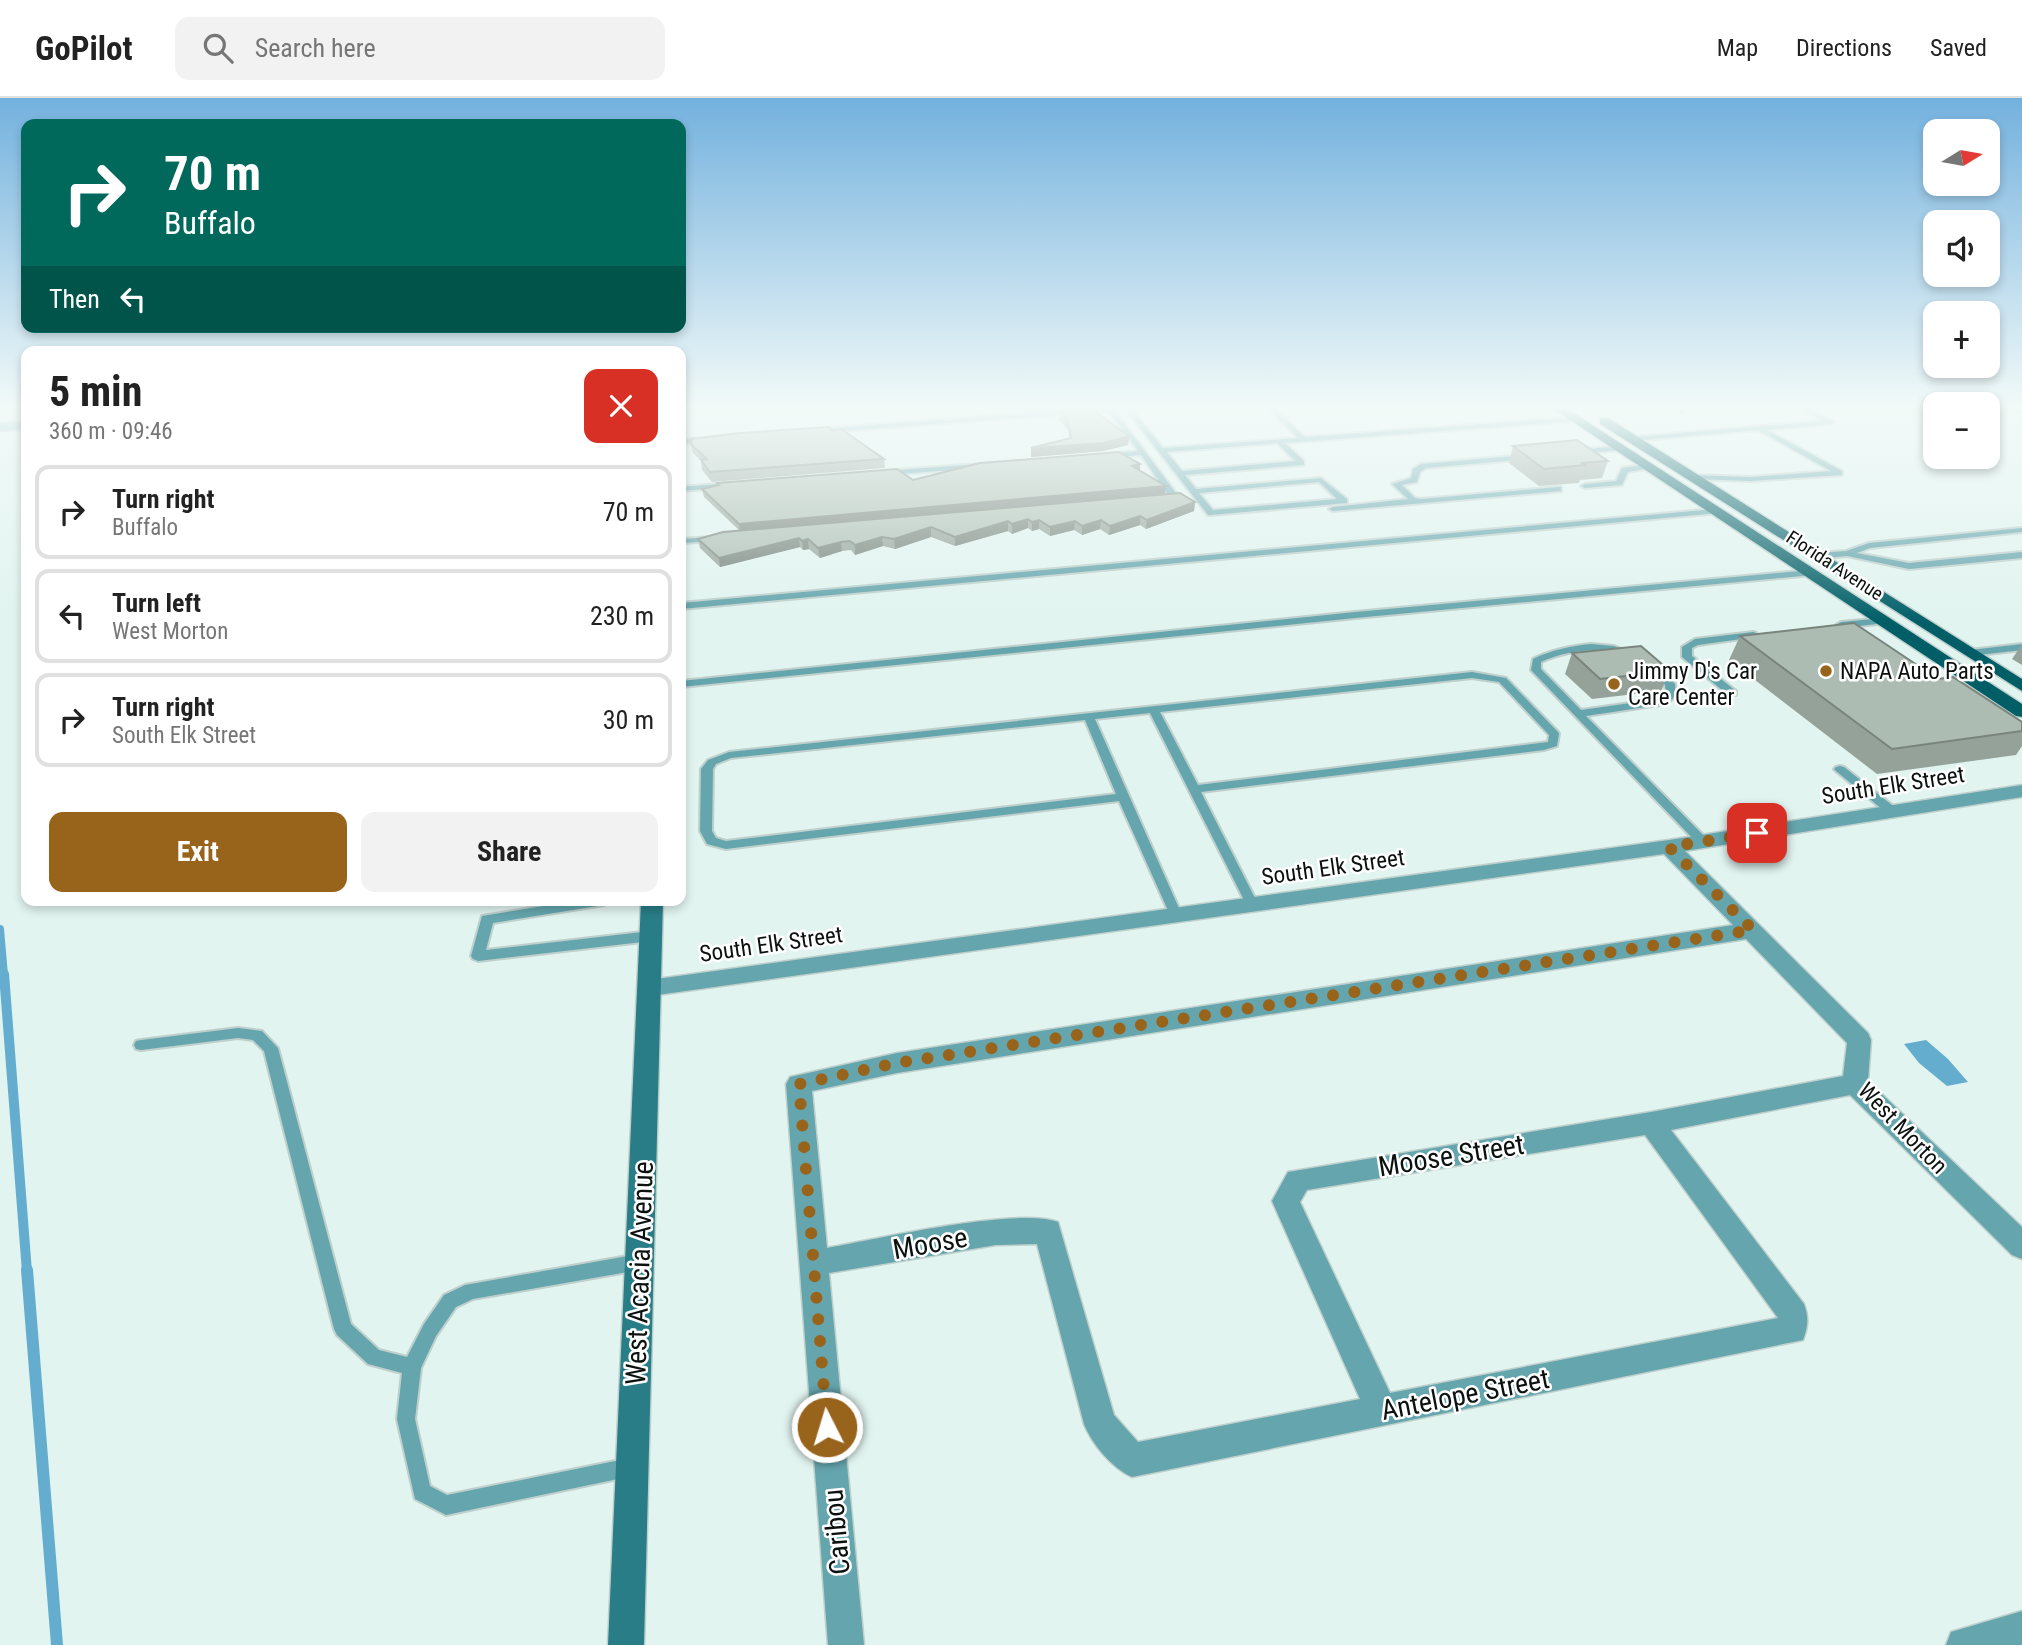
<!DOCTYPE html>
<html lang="en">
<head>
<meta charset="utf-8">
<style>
	:root { --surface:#fff; --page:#f2f2f2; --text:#222; --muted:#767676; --line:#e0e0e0; --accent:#98631a }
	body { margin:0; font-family:"Roboto Condensed",sans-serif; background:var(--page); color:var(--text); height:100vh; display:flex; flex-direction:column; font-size:26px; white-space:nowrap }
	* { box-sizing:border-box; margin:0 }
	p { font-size:23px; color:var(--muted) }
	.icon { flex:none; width:38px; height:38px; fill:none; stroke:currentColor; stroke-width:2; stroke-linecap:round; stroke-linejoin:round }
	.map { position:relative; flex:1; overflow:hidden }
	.sheet { position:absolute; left:21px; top:248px; width:665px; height:560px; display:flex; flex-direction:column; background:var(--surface); border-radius:14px; box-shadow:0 4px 10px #0003 }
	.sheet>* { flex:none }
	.banner { position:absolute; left:21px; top:21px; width:665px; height:214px; border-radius:14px; box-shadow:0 4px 10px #0003; background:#00695c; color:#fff; overflow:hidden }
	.needle { width:46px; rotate:79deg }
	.controls { position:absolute; left:1923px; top:21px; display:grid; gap:14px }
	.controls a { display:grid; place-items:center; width:77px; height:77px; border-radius:14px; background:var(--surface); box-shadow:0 4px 10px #0003; font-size:35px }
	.pin { position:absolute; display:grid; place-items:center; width:60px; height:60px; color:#fff; margin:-30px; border-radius:14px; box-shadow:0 4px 10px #0006 }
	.me { position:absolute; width:77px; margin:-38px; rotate:355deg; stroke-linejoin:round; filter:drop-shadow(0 0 5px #0008) }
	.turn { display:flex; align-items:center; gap:24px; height:147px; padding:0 28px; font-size:32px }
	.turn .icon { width:91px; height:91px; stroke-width:2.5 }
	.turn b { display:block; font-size:49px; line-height:60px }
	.then { display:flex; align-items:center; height:66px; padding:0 28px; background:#0003; gap:14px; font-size:26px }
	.round { display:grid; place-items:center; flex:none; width:74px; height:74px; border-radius:14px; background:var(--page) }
	.overview { display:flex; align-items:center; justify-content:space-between; height:119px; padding:0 28px }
	h1 { font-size:42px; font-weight:700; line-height:52px }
	.primary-button { display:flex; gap:14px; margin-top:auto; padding:14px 28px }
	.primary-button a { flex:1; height:80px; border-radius:14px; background:var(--accent); color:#fff; font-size:28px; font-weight:700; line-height:80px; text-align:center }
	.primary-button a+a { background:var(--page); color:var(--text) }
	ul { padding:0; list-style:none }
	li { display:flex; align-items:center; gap:21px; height:94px; margin:0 14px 10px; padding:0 14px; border:4px solid var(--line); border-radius:14px }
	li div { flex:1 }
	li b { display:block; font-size:26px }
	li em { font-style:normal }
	header { display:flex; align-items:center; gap:42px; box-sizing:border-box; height:98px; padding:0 35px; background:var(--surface); border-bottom:2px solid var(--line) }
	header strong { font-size:33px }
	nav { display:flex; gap:38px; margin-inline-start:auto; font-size:24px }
	.search { width:490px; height:63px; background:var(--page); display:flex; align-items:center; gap:18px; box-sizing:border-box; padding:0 24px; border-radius:14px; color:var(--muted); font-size:26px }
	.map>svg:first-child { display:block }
	.water { fill:#64adce }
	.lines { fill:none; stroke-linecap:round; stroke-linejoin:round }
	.stream-far2 { stroke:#64adce; stroke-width:8 }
	.stream-far1 { stroke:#64adce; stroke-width:10 }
	.stream { stroke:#64adce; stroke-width:12 }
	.lane-casing { stroke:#bfd0cc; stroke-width:4 }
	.street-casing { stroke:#bfd0cc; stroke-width:3 }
	.secondary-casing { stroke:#bfd0cc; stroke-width:3 }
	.primary-casing { stroke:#bfd0cc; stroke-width:3 }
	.lane { fill:#65a5ad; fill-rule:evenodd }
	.street { fill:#65a5ad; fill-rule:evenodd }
	.secondary { fill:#287d87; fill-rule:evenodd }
	.primary { fill:#015e67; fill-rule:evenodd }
	.wall { fill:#95a29a }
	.shaded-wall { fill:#79847d }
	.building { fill:#adbcb3; stroke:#79847d; stroke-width:2 }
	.route { stroke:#98631a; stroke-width:12; stroke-dasharray:0 21.6 }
	.poi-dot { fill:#98631a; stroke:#fff; stroke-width:2.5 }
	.labels { text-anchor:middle; stroke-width:5; stroke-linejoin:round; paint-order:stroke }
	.far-street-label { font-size:19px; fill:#0a110f; stroke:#fff }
	.poi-label { font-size:23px; fill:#0a110f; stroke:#fff; text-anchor:start }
	.street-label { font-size:23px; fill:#0a110f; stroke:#fff }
	.near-street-label { font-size:28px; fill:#0a110f; stroke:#fff }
</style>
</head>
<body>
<header>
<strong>GoPilot</strong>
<div class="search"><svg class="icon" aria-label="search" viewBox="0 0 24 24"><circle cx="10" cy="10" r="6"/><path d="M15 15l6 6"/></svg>Search here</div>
<nav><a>Map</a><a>Directions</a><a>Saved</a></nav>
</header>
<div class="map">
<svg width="2022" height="1547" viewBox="0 0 2022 1547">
	<rect width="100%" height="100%" fill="#e1f4f0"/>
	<polygon class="water" points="1926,942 1948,961 1968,984 1947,988 1919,965 1904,946"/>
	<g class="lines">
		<polyline class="stream-far2" points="0,831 4,877"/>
		<polyline class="stream-far1" points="4,876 27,1174"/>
		<polyline class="stream" points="27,1172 57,1547"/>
		<defs>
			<g id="lane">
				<path d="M1123 308H1150L1147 310H1131L1163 350 1298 340 1265 308H1272L1305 339 1576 319 1579 321 1576 323 1285 345 1304 363V367L1185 377 1196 391 1321 380 1347 401V405L1211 417H1208ZM1277 345 1295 363 1182 373 1167 354ZM1319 384 1337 401 1213 412 1199 395Z"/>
				<polygon points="1796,308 1804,308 1834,324 1831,326 1767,332 1842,373 1842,377 1751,383 1692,381 1688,379 1692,377 1751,379 1831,373 1758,332 1632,343 1628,341 1632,339 1823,323"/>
				<polygon points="1111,309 1113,310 1178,398 1178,402 1172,402 1141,357 1105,360 1104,358 1108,356 1138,353 1109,313 817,335 813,333 817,331"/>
				<polygon points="708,340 709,342 705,344 681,345 681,341"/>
				<polygon points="1619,348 1622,348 1622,352 1578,356 1574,354 1578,352"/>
				<polygon points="1525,357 1528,357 1528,361 1426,370 1420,374 1417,384 1402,387 1415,400 1421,401 1558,389 1561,389 1561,393 1333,413 1329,411 1333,409 1408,401 1392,386 1411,380 1413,371 1421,366"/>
				<polygon points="978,366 981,366 981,370 884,377 880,375 884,373"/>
				<polygon points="1648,366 1651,366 1651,370 1628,374 1622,387 1585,390 1581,388 1585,386 1616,383 1622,370"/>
				<polygon points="730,385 734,387 733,389 681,393 681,389"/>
				<polygon points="1715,411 1719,413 1718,415 681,511 681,505"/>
				<polygon points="2022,430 2022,434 1870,450 1857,455 1909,465 2022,454 2022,460 1909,471 1847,458 1817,461 1813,458 1817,455 1846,453 1869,445"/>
				<polygon points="715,439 718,439 718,443 681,445 681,441"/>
				<polygon points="1810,472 1814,475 1813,477 1355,520 681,589 681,583 1355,514"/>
				<polygon points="1883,520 1886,521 1886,525 1841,530 1836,527 1841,524"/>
				<polygon points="1753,534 1756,535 1756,539 1698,547 1692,550 1692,558 1736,593 1736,597 1728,597 1682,559 1682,549 1695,541"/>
				<path d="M1591 546 1614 548 1629 554 1624 557C1595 549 1568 552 1541 564V571L1581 612 1659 601 1666 597 1665 587 1652 573V569H1658L1675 586 1676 598 1666 606 1586 618 1707 741 1709 744 1707 747H1699L1531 572 1533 561C1551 552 1571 548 1591 546Z"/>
				<polygon points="2022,546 2022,552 1970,558 1965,555 1970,552"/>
				<path d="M1472 574 1506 580 1558 634 1559 636 1557 648 1544 652 1201 694 1258 806 1252 810 1246 806 1150 615 1095 621 1182 817 1176 821 1170 817 1119 703 726 751 707 746 700 733 701 671 708 662 729 654ZM1472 580 1499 584 1549 637 1548 644 1198 687 1160 614ZM1085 622 1116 696 726 743 716 740 712 733 713 671 716 666 731 660Z"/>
				<polygon points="1840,668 1844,669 1897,711 1899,714 1897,717 1889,717 1836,673 1834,671 1836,669"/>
				<polygon points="574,803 610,803 604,807 493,825 486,852 651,833 656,835 658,838 656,841 651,843 478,863 473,861 471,858 482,818"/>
				<polygon points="238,930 262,933 278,950 351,1226 379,1252 407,1259 424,1226 444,1197 465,1187 639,1156 645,1159 647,1164 645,1169 639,1172 473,1201 456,1209 436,1238 421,1270 415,1321 430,1388 447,1397 630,1360 637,1363 640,1370 637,1377 446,1417 415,1401 397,1321 402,1275 368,1266 337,1237 334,1231 264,953 253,942 238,940 141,952 136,951 134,947 136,943 141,942"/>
			</g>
			<g id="street">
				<polygon points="2004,308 2022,309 2022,316"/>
				<polygon points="26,323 26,331 0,333 0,325"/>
				<path d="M2022 687V699L1685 753 1868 935 1871 942 1868 983 2022 1129V1161L2012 1157 1850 997 1671 1032 1804 1206C1809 1219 1808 1229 1803 1242L1132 1379C1112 1370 1092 1346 1084 1326L1037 1146 996 1147 829 1175 864 1547H828L786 986 790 979 897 955 1733 827 1664 756 650 898 642 895 638 889 642 883 1669 742ZM1746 841 1847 945 1843 978 1651 1014 1288 1074 1272 1103 1360 1301 1138 1344 1114 1317 1058 1124C1016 1109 877 1141 827 1150L812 993 897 975ZM1645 1037 1778 1220 1390 1295 1300 1104 1307 1092Z"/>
				<polygon points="2022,1513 2022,1547 1946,1547 1951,1534"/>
			</g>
			<polygon id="secondary" points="641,803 663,803 644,1547 608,1547"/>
			<g id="primary">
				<polygon points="1549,308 1563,308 2022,606 2022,619 2016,618"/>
				<polygon points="1600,320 1608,320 2022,581 2022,593 1600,326"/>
			</g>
		</defs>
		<use href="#lane" class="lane-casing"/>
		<use href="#street" class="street-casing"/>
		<use href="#secondary" class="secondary-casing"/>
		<use href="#primary" class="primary-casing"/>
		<use href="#lane" class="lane"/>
		<use href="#street" class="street"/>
		<use href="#secondary" class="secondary"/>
		<use href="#primary" class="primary"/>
	</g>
	<g class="wall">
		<polygon points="1669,308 1723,308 1686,311 1682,316"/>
		<polygon points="1060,314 1129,338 1128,347 1103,353 1031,359 1069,340 1068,332 1059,322"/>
		<polygon points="832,333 884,361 885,370 712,384 702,372 701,363 693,355 691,346"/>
		<polygon points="1513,348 1608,363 1602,380 1580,382 1579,385 1539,388 1509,365"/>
		<polygon points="1140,373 1166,388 1165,396 1195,404 1194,413 1146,431 1140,427 1109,437 1100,431 1082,437 1074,432 1050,438 1039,431 1032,433 1028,430 1012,436 1008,433 955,448 931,439 895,451 883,448 855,457 851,452 842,453 820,460 809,451 803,452 800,449 720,469 700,450 698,441 740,433 704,399 702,391 718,387 717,385 913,382"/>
		<polygon points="1740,538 1938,581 2022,624 2022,648 2016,657 1877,676 1729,562"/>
		<polygon points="2022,546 2022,567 2012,561"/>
		<polygon points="1572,555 1670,573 1661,593 1592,601 1565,576"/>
	</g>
	<g class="shaded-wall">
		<polygon points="1129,338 1128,347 1103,353 1031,359 1031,350"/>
		<polygon points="1140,366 1140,373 1132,368"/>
		<polygon points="1166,388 1165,396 740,433 739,426"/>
		<polygon points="1195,404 1194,413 1146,431 1147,422"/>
		<polygon points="1140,418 1140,427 1109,437 1110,428"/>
		<polygon points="1028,421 1028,430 1012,436 1012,426"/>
		<polygon points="1039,422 1039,431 1032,433 1032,424"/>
		<polygon points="1101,422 1100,431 1082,437 1082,428"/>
		<polygon points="1008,423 1008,433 955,448 955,439"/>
		<polygon points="1075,423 1074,432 1050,438 1050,429"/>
		<polygon points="931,429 931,439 895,451 894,441"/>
		<polygon points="882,439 883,448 855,457 855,447"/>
		<polygon points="799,440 800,449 720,469 719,460"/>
		<polygon points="808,441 809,451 803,452 802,443"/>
		<polygon points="841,444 842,453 820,460 818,450"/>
	</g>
	<g class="building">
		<polygon points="1091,311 1129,338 1104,345 1031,350 1071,340 1068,324 1060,314"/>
		<polygon points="829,329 832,333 841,331 884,361 710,374 701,362 707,361 691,346 691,341 740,335"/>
		<polygon points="1577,342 1608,363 1582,365 1585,367 1544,371 1513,348"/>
		<polygon points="1119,354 1140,366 1132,368 1166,388 739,426 702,391 719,387 717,385 897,371 913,382 980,365"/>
		<polygon points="1180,395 1195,404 1147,422 1140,418 1110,428 1101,422 1082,428 1075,423 1050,429 1039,422 1032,424 1028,421 1012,426 1008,423 955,439 931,429 894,441 882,439 855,447 850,443 841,444 818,450 808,441 802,443 799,440 719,460 698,441 723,434"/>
		<polygon points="1854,525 1938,581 1953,579 2022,624 2022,633 1892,651 1740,538"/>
		<polygon points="1641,548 1670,573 1600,581 1572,555"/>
	</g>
	<linearGradient id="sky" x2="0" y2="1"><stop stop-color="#73b1de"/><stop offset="0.59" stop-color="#f2faf8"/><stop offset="1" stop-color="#f2faf8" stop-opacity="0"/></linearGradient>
	<rect width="2022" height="524" fill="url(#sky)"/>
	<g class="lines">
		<polyline class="route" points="827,1329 799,986 897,965 1753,832 1669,749 1757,735"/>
	</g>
	<g class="poi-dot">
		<circle cx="1826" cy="573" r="7"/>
		<circle cx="1614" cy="586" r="7"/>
	</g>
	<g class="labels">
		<g class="far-street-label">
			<text transform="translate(1835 467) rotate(33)" y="7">Florida Avenue</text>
		</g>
		<g class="poi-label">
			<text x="1628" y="581">Jimmy D's Car<tspan x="1628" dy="26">Care Center</tspan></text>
			<text x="1840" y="581">NAPA Auto Parts</text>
		</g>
		<g class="street-label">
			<text transform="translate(1893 687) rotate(-9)" y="8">South Elk Street</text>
			<text transform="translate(1333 769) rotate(-8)" y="8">South Elk Street</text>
			<text transform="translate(771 846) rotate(-8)" y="8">South Elk Street</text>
			<text transform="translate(1903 1030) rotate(46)" y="8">West Morton</text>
		</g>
		<g class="near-street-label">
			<text transform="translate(1451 1057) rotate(-9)" y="10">Moose Street</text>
			<text transform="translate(930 1145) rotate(-10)" y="10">Moose</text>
			<text transform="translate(639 1175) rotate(-88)" y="10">West Acacia Avenue</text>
			<text transform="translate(1465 1296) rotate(-11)" y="10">Antelope Street</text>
			<text transform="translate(836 1434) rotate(-95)" y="10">Caribou</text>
		</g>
	</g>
</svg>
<div class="controls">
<a><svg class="needle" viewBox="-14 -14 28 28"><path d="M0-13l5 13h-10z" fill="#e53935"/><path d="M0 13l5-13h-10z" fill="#767676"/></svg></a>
<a><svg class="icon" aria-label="sound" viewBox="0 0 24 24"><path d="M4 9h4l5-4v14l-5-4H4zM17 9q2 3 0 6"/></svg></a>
<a>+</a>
<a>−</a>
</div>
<div class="pin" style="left:1757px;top:735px;background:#d93025"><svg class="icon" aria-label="arrive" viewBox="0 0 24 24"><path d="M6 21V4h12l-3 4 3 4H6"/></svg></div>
<svg class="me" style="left:827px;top:1329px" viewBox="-20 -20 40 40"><circle r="17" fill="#98631a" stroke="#fff" stroke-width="3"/><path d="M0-11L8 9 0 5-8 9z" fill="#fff"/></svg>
<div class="banner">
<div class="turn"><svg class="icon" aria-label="right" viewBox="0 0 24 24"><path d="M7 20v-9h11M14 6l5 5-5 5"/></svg><div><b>70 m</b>Buffalo</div></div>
<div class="then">Then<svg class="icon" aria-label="left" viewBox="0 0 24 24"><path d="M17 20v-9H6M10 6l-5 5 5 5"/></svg></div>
</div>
<section class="sheet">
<div class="overview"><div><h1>5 min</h1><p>360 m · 09:46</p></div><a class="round" style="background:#d93025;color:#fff"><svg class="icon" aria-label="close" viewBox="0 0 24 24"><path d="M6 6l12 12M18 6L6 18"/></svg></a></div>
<ul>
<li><svg class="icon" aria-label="right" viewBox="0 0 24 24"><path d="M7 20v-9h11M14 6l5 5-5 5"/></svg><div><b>Turn right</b><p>Buffalo</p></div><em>70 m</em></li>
<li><svg class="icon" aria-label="left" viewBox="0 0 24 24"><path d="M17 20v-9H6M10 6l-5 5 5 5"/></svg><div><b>Turn left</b><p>West Morton</p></div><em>230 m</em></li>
<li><svg class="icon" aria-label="right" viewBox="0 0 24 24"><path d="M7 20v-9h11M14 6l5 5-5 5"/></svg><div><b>Turn right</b><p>South Elk Street</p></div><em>30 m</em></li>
</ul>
<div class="primary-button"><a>Exit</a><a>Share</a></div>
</section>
</div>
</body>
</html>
